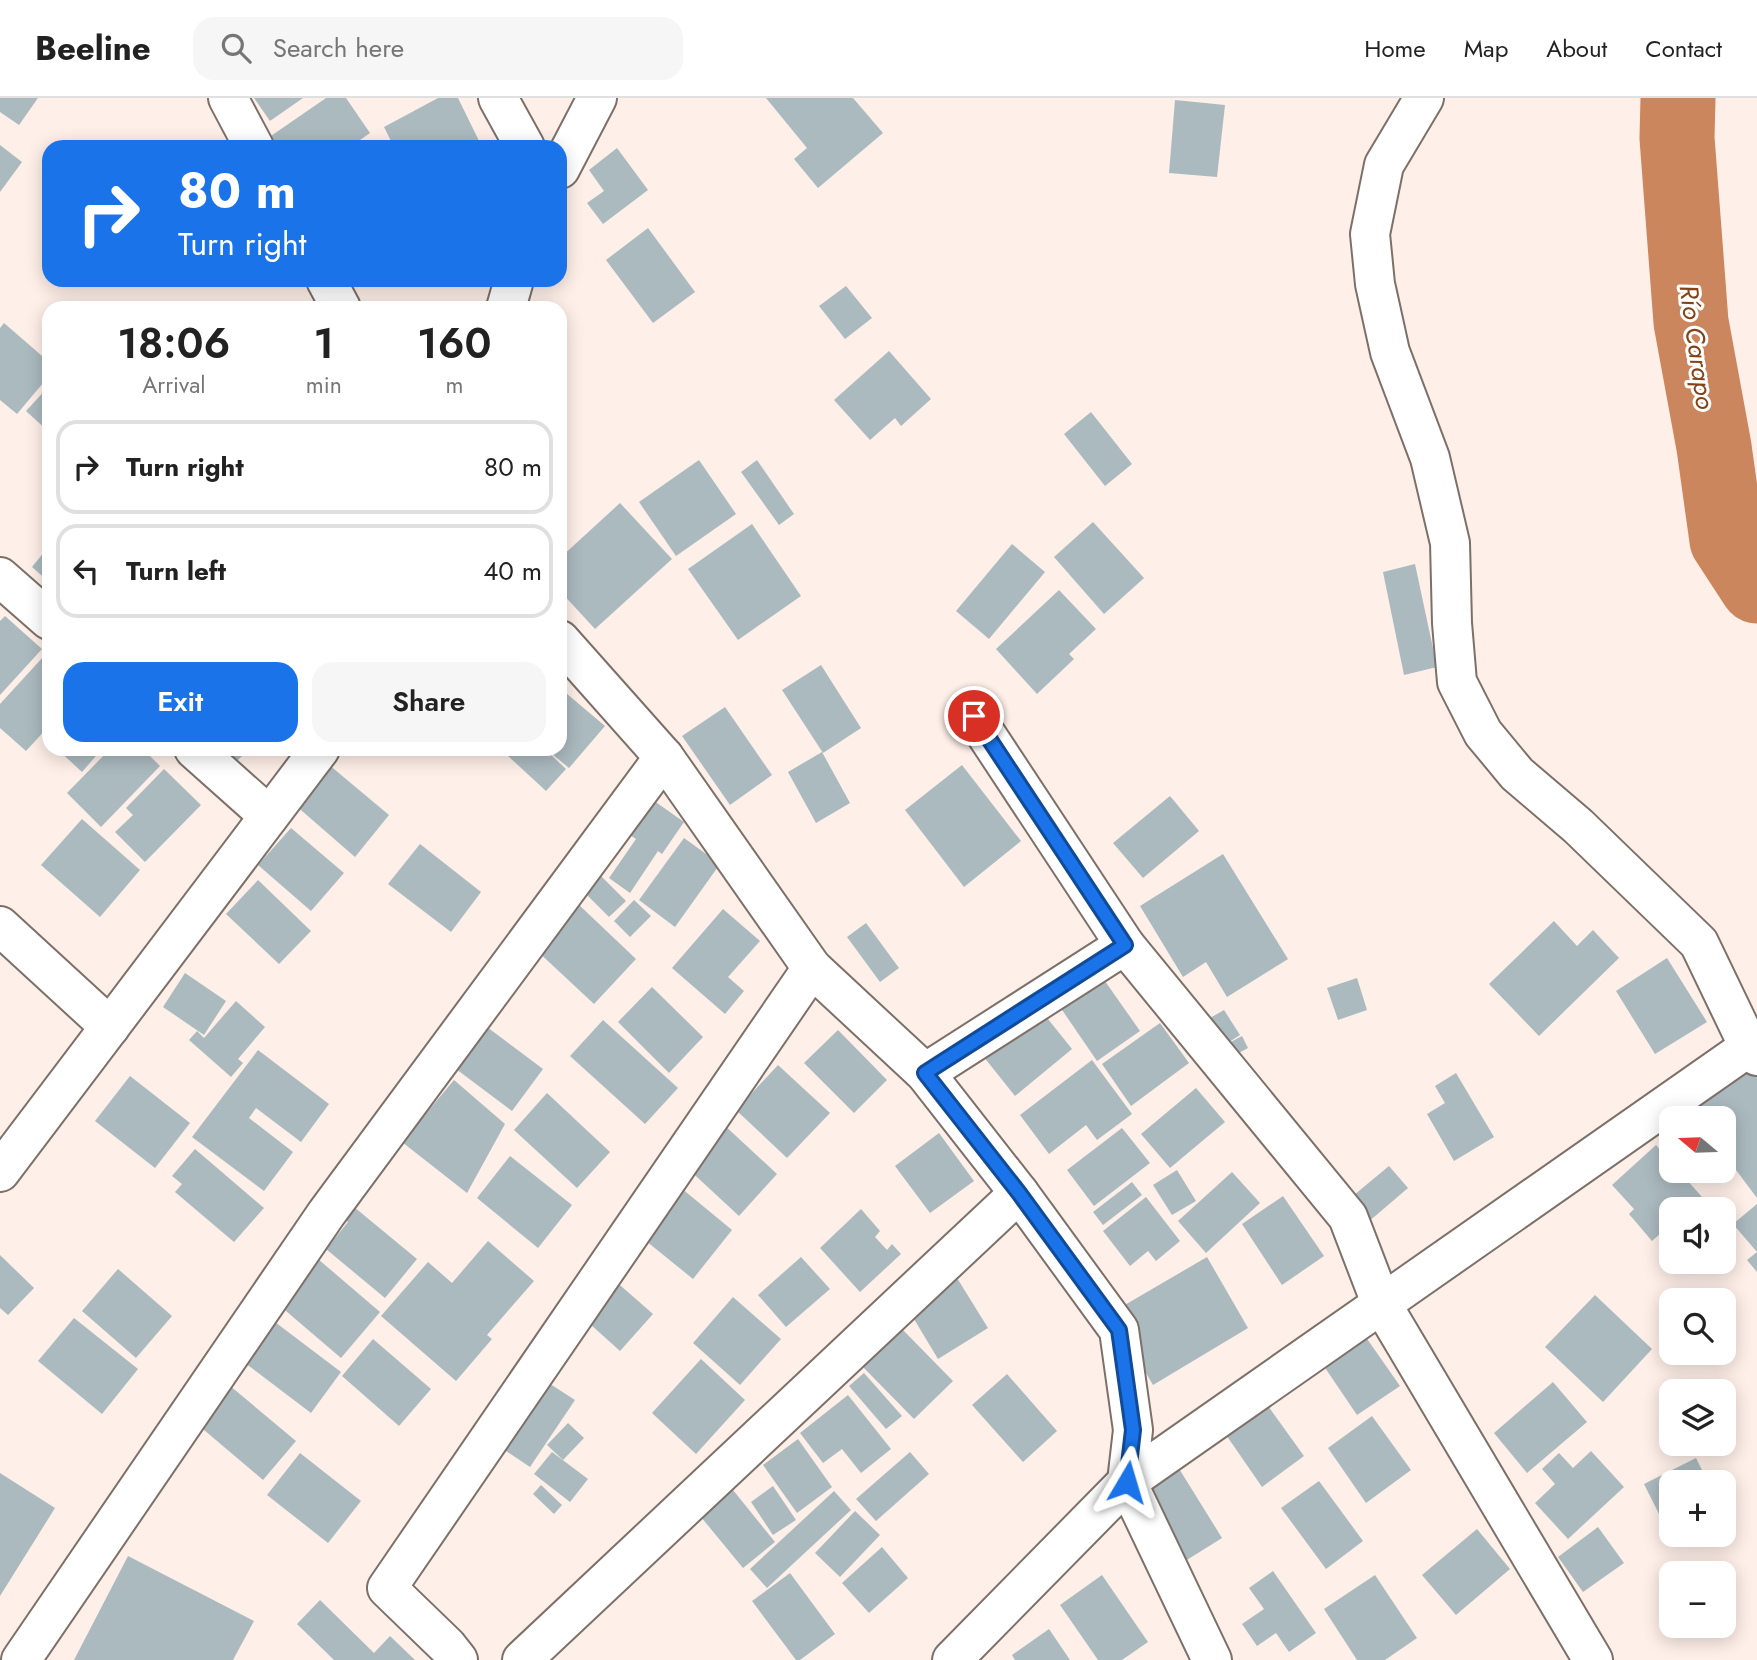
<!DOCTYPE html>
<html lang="en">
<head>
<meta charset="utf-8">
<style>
	:root { --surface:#fff; --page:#f6f6f6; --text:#222; --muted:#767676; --line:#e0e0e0; --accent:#1a73e8 }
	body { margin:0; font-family:Jost,sans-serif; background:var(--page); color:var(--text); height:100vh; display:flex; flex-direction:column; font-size:26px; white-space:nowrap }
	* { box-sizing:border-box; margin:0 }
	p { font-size:23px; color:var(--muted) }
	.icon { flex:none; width:38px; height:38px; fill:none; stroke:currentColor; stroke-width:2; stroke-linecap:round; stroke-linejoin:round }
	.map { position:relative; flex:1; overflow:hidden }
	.sheet { position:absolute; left:42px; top:203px; width:525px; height:455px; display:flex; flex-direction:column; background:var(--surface); border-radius:21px; box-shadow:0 4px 18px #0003 }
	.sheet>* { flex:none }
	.hud { position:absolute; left:42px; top:42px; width:525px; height:147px; border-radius:21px; box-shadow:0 4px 18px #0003; background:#1a73e8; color:#fff; overflow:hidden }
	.needle { width:46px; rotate:289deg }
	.fabs { position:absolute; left:1659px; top:1008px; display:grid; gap:14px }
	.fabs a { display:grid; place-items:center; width:77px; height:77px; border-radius:14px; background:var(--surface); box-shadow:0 4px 18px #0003; font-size:35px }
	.pin { position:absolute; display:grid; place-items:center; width:60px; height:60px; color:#fff; margin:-30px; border:4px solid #fff; border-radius:50%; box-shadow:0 2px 7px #0007 }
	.me { position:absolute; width:77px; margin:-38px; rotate:7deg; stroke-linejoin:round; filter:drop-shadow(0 0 5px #0008) }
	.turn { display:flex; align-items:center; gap:24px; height:147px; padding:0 21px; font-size:32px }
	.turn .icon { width:91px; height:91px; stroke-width:2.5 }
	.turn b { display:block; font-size:49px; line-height:60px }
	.eta { display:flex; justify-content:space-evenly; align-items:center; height:119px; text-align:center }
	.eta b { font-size:42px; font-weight:600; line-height:49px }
	.action { display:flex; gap:14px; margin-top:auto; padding:14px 21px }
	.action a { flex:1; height:80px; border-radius:21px; background:var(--accent); color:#fff; font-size:28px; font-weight:600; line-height:80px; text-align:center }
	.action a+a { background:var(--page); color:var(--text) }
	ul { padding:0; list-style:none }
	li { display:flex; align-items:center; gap:21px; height:94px; margin:0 14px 10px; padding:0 7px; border:4px solid var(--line); border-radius:21px }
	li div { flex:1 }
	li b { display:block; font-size:26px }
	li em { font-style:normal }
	header { display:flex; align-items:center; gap:42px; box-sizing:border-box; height:98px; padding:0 35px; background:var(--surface); border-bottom:2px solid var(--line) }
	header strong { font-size:33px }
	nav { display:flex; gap:38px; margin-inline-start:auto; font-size:24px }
	.search { width:490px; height:63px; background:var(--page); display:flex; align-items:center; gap:18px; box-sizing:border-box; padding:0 24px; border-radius:21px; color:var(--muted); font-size:26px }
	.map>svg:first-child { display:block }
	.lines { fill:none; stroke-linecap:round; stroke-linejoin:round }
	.river { stroke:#cb865e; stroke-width:75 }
	.building { fill:#abbabf }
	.minor-casing { stroke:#7c7069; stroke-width:42 }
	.minor { stroke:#fff; stroke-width:38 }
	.route-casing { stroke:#114b97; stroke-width:18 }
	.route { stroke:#1a73e8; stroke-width:12 }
	.labels { text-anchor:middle; stroke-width:6; stroke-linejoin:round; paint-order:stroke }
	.water-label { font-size:26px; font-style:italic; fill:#844218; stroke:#fff }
</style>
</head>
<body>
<header>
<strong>Beeline</strong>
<div class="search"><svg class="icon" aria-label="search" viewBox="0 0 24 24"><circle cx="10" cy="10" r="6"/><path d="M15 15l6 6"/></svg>Search here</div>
<nav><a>Home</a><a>Map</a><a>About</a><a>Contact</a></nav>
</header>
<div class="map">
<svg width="1757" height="1562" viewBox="0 0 1757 1562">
	<rect width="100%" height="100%" fill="#feefe8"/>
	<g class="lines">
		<polyline class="river" points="1678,0 1677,40 1691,224 1714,349 1727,442 1757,488"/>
	</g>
	<g class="building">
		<polygon points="0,0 38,0 19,27 0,14"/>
		<polygon points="254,0 303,0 270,23"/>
		<polygon points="326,0 346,0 370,35 350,49 274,49 268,40"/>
		<polygon points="438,0 458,0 482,49 394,49 384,29"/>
		<polygon points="766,0 853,0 883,35 818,90 794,61 807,50"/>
		<polygon points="1175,2 1225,7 1217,79 1169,75"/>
		<polygon points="0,47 22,64 0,94"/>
		<polygon points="617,50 648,92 603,126 587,105 604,93 589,72"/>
		<polygon points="648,130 695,194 653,225 606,162"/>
		<polygon points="846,188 872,220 845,241 819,208"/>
		<polygon points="4,225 49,264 49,278 17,316 0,302 0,230"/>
		<polygon points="889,253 931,301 901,328 895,320 870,342 834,302"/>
		<polygon points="49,288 49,334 26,313"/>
		<polygon points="1091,314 1132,366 1105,388 1064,336"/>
		<polygon points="699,362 736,416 676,458 639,404"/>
		<polygon points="757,362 794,416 779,427 741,374"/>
		<polygon points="620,405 672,461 595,531 560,493 560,460"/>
		<polygon points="1093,424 1144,480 1104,516 1054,459"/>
		<polygon points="752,426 801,498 738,542 688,471"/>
		<polygon points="1012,446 1045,474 989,541 956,513"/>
		<polygon points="49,448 49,484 32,469"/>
		<polygon points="1415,466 1437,569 1404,577 1383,474"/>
		<polygon points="1059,492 1096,531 1069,556 1074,561 1037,596 996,551"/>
		<polygon points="5,518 42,551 0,597 0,523"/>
		<polygon points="44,558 49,563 49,628 26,653 0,630 0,606"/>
		<polygon points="821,567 861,630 823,655 782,592"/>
		<polygon points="560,590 605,628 569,670 546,651 560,651"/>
		<polygon points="725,609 772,677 730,707 682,638"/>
		<polygon points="57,651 102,651 82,674"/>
		<polygon points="110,651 143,651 160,668 101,729 67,695"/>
		<polygon points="199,651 249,651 225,675"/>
		<polygon points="513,651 545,651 566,671 546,693 507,657"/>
		<polygon points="822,654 850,705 816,725 788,674"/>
		<polygon points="328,666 389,717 355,759 294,706"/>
		<polygon points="962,667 1021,743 964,789 905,712"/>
		<polygon points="164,671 201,707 145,764 115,734 133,717 126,710"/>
		<polygon points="640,693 684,724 662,756 658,753 630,795 609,780 636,741 616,728"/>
		<polygon points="1170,698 1199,733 1143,780 1113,745"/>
		<polygon points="82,721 140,772 100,819 41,767"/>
		<polygon points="291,730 344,775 311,813 258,767"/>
		<polygon points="684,740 720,766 675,829 639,802"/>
		<polygon points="420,746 481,794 451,834 388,786"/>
		<polygon points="1223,756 1288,861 1227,899 1206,864 1183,879 1140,808"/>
		<polygon points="595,772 626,803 609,819 578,788"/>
		<polygon points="258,782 311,833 279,866 226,816"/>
		<polygon points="634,802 651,818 630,839 614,823"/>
		<polygon points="577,805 636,861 594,906 534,850"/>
		<polygon points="723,811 760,843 728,879 744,893 725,916 672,870"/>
		<polygon points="1554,823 1577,848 1593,832 1619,860 1539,938 1489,886"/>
		<polygon points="866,825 899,870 880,884 847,839"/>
		<polygon points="1667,860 1707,924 1655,956 1616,893"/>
		<polygon points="185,875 226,903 204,937 163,909"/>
		<polygon points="1100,876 1140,933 1097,963 1058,906"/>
		<polygon points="1357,880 1367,912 1338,922 1327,890"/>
		<polygon points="652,889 703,939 669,975 618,924"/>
		<polygon points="236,903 265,929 238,961 243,965 231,979 189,942 197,933 204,940"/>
		<polygon points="1040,911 1072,951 1015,998 983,958"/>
		<polygon points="1224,912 1240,937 1226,946 1210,920"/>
		<polygon points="603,922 678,990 645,1026 570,958"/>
		<polygon points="1160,925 1189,965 1131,1008 1102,966"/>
		<polygon points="483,926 543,971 512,1013 452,968"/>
		<polygon points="838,932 887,982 854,1015 804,965"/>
		<polygon points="1242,938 1248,950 1235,957 1229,945"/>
		<polygon points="258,952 329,1006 301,1044 256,1010 249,1020 293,1054 264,1093 192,1039"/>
		<polygon points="1092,962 1132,1016 1097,1042 1086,1027 1049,1056 1020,1017"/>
		<polygon points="778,967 830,1015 787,1060 736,1012"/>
		<polygon points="1750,968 1757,977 1757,1100 1724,1056 1724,1020 1696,1020 1691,1013"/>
		<polygon points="1456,975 1494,1039 1454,1063 1427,1016 1445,1005 1435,988"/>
		<polygon points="130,978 190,1025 155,1070 95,1023"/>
		<polygon points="454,982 505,1026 467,1095 402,1044"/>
		<polygon points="1196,990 1225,1024 1170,1070 1141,1036"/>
		<polygon points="547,995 610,1054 577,1090 514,1032"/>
		<polygon points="722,1025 777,1076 739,1118 684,1067"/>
		<polygon points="1122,1030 1150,1065 1094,1108 1067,1072"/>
		<polygon points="939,1035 974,1083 930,1115 895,1068"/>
		<polygon points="1656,1047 1671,1064 1671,1073 1679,1073 1702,1099 1688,1111 1671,1111 1671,1126 1652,1143 1629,1116 1634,1111 1612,1087"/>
		<polygon points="195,1051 264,1110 234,1144 175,1094 182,1086 172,1078"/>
		<polygon points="510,1058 572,1107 538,1150 477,1100"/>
		<polygon points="1389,1068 1408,1090 1367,1125 1348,1102"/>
		<polygon points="1177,1072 1196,1103 1172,1117 1153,1087"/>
		<polygon points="1232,1074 1260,1105 1206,1155 1178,1123"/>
		<polygon points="1132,1084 1142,1097 1103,1127 1093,1114"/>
		<polygon points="675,1085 732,1132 693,1181 635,1134"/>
		<polygon points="1283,1098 1324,1158 1282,1187 1242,1126"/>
		<polygon points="1146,1099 1180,1143 1156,1163 1148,1153 1130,1168 1103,1133"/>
		<polygon points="348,1104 417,1161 385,1200 326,1151 348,1124 338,1116"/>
		<polygon points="1757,1106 1757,1174 1747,1162 1757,1154 1733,1126"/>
		<polygon points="861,1111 880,1133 875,1139 887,1152 892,1146 901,1156 860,1194 820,1150"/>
		<polygon points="488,1143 534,1183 487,1237 492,1241 456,1283 381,1218 428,1164 452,1185"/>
		<polygon points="0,1157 34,1190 8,1217 0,1210"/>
		<polygon points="801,1159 830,1191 786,1229 758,1197"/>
		<polygon points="1207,1159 1248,1230 1153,1287 1111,1215"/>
		<polygon points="318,1161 380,1214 341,1260 279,1207"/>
		<polygon points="118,1171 172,1218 136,1260 82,1213"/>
		<polygon points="957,1180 988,1230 938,1261 908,1211"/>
		<polygon points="613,1181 653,1216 620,1253 580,1217"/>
		<polygon points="1595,1197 1652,1251 1603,1304 1545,1249"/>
		<polygon points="733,1199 781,1241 740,1287 693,1245"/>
		<polygon points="74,1220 138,1271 102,1316 38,1263"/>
		<polygon points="271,1221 341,1274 311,1315 241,1262"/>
		<polygon points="1356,1225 1400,1288 1357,1317 1315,1255"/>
		<polygon points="901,1230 953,1283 914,1321 863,1269"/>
		<polygon points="373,1241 431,1291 399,1328 342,1278"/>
		<polygon points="701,1261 745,1302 696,1356 652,1315"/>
		<polygon points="864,1275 902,1318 886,1331 849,1288"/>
		<polygon points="1007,1276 1057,1333 1023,1364 972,1307"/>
		<polygon points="544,1282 575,1302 530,1369 500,1349"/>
		<polygon points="1553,1284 1587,1324 1527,1375 1494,1335"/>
		<polygon points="229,1287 296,1343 263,1382 197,1326"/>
		<polygon points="848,1297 891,1351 861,1375 842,1351 823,1365 800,1335"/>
		<polygon points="1263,1301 1304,1358 1262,1389 1222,1331"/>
		<polygon points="1372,1318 1411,1372 1366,1405 1328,1350"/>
		<polygon points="568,1325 584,1340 563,1362 547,1347"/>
		<polygon points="798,1341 832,1389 797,1415 763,1367"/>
		<polygon points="1591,1353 1624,1389 1568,1441 1535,1405 1555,1386 1542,1371 1559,1355 1573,1370"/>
		<polygon points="552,1354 588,1381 570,1404 534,1376"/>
		<polygon points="910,1354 929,1376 876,1423 856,1401"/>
		<polygon points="300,1355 361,1403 328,1445 267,1397"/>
		<polygon points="1696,1360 1708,1384 1671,1384 1671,1437 1687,1437 1673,1444 1644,1386"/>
		<polygon points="1178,1369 1222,1440 1182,1465 1139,1394"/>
		<polygon points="0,1375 55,1410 0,1498"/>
		<polygon points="1319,1383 1363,1443 1326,1471 1281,1410"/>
		<polygon points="541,1387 562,1407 554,1416 533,1396"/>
		<polygon points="773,1388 796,1422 773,1437 751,1404"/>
		<polygon points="733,1392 775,1444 743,1470 701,1419"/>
		<polygon points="834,1393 851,1412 767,1490 750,1471"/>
		<polygon points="855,1413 880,1437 840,1479 815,1455"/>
		<polygon points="1598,1429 1624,1465 1583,1494 1558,1459"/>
		<polygon points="1477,1431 1510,1471 1456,1517 1422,1477"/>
		<polygon points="882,1449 908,1480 869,1515 842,1485"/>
		<polygon points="128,1458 254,1523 233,1562 74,1562"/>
		<polygon points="1273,1473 1316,1535 1289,1554 1276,1535 1257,1548 1242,1526 1264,1511 1249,1490"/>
		<polygon points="790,1475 835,1536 800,1562 796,1562 752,1503"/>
		<polygon points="1102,1477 1148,1544 1122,1562 1098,1562 1060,1507"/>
		<polygon points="1375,1477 1417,1540 1385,1562 1357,1562 1324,1511"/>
		<polygon points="320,1502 374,1555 390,1538 415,1562 334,1562 297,1526"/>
		<polygon points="1049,1531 1070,1562 1015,1562 1012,1557"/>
	</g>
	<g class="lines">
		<defs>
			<g id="minor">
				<polyline points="228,0 254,49"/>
				<polyline points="498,0 525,49"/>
				<polyline points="1424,0 1384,67 1370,136 1375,186 1390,254 1430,360 1450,445 1452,525 1457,584 1483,635 1517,676 1578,728 1699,845 1749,949 1757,958"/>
				<polyline points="560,71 597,0"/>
				<polyline points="326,182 341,210"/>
				<polyline points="506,210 514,182"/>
				<polyline points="0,479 49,522"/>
				<polyline points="560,542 664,659 812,870 925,975 1019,1095 1119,1232 1133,1332 1127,1384 1212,1562"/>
				<polyline points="974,618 1125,847 1348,1119 1381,1205 1593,1562"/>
				<polyline points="194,651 269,718"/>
				<polyline points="0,828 110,929"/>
				<polyline points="925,975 1125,847"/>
				<polyline points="0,1074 320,651"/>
				<polyline points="21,1562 326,1116 664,659"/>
				<polyline points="458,1562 447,1548 387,1490 812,870"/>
				<polyline points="522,1562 1019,1095"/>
				<polyline points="952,1562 1127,1384 1749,949"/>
			</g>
		</defs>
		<use href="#minor" class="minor-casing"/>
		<use href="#minor" class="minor"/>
	</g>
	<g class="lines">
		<defs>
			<polyline id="route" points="974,618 1125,847 925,975 1019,1095 1119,1232 1133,1332 1127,1384"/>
		</defs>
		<use href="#route" class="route-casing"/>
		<use href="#route" class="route"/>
	</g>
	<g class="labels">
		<g class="water-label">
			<text transform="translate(1697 249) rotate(82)" y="9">Río Carapo</text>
		</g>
	</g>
</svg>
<div class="fabs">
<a><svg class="needle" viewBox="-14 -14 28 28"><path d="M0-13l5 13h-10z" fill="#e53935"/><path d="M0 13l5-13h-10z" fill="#767676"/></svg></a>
<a><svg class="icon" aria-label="sound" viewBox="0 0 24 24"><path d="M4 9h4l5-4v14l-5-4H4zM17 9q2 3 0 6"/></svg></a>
<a><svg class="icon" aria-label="search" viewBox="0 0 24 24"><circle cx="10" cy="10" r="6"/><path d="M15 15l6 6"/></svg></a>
<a><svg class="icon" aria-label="layers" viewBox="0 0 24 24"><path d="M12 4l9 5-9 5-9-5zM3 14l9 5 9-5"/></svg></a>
<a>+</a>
<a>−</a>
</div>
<div class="pin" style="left:974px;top:618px;background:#d93025"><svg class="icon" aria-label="arrive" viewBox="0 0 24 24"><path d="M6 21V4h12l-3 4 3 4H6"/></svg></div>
<svg class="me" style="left:1127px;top:1384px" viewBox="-20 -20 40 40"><path d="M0-17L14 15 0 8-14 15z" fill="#1a73e8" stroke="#fff" stroke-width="4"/></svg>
<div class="hud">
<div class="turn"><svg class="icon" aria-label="right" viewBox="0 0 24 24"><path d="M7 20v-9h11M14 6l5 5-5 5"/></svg><div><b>80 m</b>Turn right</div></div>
</div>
<section class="sheet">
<div class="eta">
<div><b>18:06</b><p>Arrival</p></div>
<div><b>1</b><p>min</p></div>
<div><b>160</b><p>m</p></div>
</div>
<ul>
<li><svg class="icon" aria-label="right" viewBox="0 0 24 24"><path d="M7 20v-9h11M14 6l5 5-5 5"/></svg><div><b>Turn right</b></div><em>80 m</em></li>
<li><svg class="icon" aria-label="left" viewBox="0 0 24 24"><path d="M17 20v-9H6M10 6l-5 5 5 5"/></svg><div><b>Turn left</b></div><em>40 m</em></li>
</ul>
<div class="action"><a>Exit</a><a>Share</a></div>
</section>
</div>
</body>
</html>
